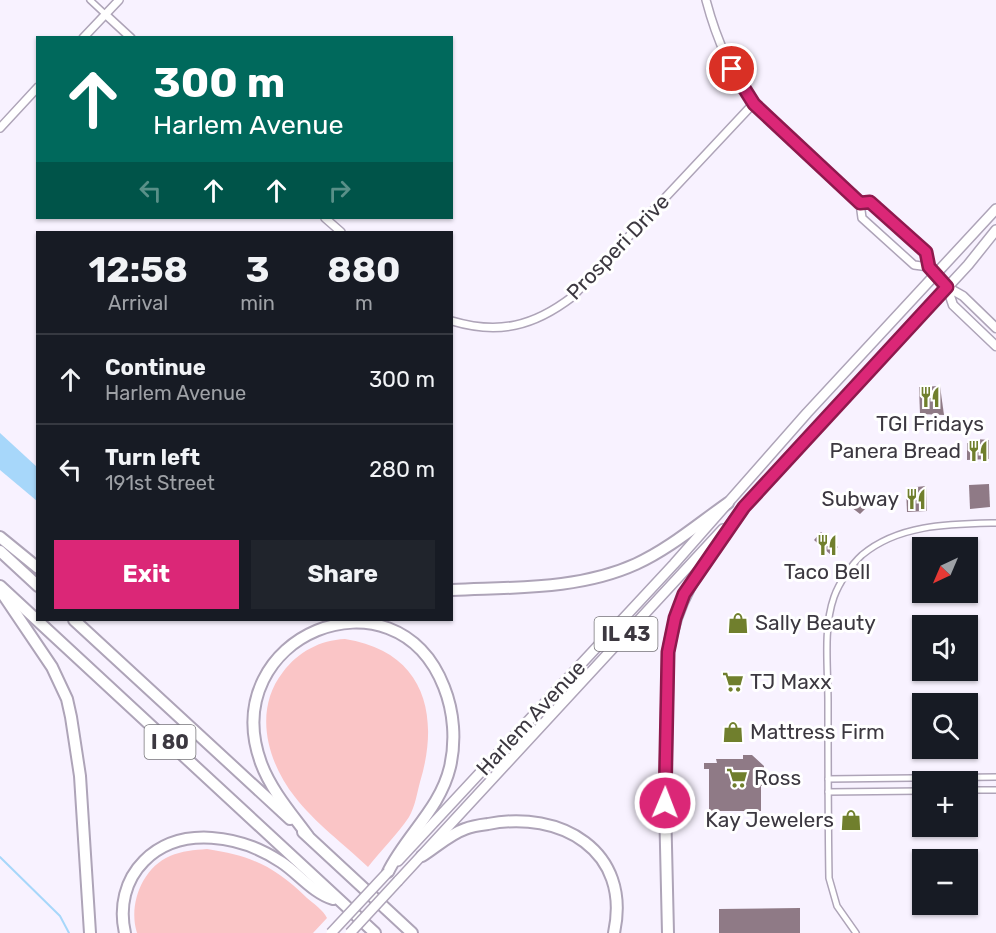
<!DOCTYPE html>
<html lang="en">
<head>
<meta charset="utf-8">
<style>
	:root { --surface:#171b24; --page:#20242c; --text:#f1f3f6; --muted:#9ea1a6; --line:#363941; --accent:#db2777 }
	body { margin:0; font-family:Rubik,sans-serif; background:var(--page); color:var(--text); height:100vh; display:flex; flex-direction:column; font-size:22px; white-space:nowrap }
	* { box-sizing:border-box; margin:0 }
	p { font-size:20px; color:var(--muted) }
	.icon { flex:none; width:33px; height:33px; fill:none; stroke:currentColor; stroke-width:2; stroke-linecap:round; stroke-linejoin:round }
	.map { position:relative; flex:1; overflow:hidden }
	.side { position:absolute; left:36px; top:231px; width:417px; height:390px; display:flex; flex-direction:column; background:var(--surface); border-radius:0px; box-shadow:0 2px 4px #0004 }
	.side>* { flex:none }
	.banner { position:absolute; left:36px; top:36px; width:417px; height:183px; border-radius:0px; box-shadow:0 2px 4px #0004; background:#00695c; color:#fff; overflow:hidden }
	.needle { width:39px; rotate:224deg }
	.controls { position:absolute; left:912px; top:537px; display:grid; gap:12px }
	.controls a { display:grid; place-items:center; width:66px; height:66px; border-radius:0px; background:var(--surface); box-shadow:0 2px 4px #0004; font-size:30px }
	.pin { position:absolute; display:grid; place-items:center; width:51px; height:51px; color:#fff; margin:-26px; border:3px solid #fff; border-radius:50%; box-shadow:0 2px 6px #0007 }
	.me { position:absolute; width:66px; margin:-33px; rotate:1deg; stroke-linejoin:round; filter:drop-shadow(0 0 4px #0008) }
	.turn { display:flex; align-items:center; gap:21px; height:126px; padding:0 18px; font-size:27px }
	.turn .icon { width:78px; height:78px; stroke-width:2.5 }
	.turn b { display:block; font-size:42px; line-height:51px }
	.lanes { display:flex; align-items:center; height:57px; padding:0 18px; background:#0003; justify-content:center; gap:30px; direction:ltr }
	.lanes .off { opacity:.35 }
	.eta { display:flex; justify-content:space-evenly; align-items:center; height:102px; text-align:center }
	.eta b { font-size:36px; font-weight:700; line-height:42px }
	.cta { display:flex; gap:12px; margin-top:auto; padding:12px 18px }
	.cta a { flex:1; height:69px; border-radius:0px; background:var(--accent); color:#fff; font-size:24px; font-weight:700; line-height:69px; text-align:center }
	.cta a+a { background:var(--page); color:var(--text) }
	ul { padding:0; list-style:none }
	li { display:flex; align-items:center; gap:18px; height:90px; padding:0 18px; border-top:2px solid var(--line) }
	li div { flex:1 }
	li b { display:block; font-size:22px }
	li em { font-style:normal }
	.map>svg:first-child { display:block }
	.green { fill:#fac5c6 }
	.water { fill:#a7d7fa }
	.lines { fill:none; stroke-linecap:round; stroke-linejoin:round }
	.stream { stroke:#a7d7fa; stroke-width:2 }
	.building { fill:#8f7a86 }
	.minor-casing { stroke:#aea4b8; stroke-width:8 }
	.tertiary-casing { stroke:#aea4b8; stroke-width:10 }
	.secondary-casing { stroke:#aea4b8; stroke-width:11 }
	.primary-casing { stroke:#aea4b8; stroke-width:12 }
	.motorway-casing { stroke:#aea4b8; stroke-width:14 }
	.minor { stroke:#fff; stroke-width:5 }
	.tertiary { stroke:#fff; stroke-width:7 }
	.secondary { stroke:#fff; stroke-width:8 }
	.primary { stroke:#fff; stroke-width:9 }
	.motorway { stroke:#fff; stroke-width:10 }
	.primary-bridge-casing { stroke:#aea4b8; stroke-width:12; stroke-linecap:butt }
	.primary-bridge { stroke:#fff; stroke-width:9 }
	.route-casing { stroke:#8e194d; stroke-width:15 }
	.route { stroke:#db2777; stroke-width:10 }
	.labels { text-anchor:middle; stroke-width:6; stroke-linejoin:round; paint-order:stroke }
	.shield { fill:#fff; stroke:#767479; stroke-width:1.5 }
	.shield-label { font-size:20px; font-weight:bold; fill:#3c3840 }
	.street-label { font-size:21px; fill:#3c3840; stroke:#fff }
	.poi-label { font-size:21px; fill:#3c3840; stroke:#fff; text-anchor:start }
</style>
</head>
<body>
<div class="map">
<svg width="996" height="933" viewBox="0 0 996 933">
	<rect width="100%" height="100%" fill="#f8f2ff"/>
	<g class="green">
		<path d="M345 639C423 651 441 713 420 782 417 793 415 807 409 817 398 834 381 850 368 867 346 846 313 821 295 797 267 762 253 710 283 672 298 652 320 640 345 639Z"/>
		<path d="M207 849C252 856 274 866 307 898 314 904 323 910 327 918L313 933H137C128 905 142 868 170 856 182 851 194 850 207 849Z"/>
	</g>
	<polygon class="water" points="0,433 37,467 37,501 0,470"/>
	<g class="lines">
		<polyline class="stream" points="0,857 60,916 69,933"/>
	</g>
	<g class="building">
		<polygon points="940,386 944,415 920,414 919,387"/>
		<polygon points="976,439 989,440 989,459 967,460 967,443 974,443"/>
		<polygon points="989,484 990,507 970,509 969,485"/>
		<polygon points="926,486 927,511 907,512 906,488"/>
		<polygon points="848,489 868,506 860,514 847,504 848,502 842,497"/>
		<polygon points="821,532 838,547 831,555 814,540"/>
		<polygon points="743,755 752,755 764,766 764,786 761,786 761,811 709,811 709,769 704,769 704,763 717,763 716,759 743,759"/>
		<polygon points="800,908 800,933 719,933 719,909"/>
	</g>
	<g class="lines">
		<defs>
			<g id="minor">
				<polyline points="90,0 105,14"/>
				<polyline points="828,779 996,777"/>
				<polyline points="968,790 996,790"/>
				<polyline points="828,792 922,791"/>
				<path d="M856 933 837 906 829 878C828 819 828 760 828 701 828 668 823 628 834 597 839 583 851 565 862 555 899 524 950 524 996 523"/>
			</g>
			<g id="tertiary">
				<path d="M706 0C716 38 730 72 754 103L860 203 862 218 914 265 929 267"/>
				<polyline points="105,14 131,38"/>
				<polyline points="83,38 119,0"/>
				<polyline points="0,128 38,87"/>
				<polyline points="860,203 870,202 926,252 930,269"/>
				<polyline points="325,218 341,232"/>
				<path d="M452 321C499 335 534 326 572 297L754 103"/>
			</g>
			<g id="secondary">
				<polyline points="936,275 947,287 963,296 996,328"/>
				<polyline points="947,287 953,305 996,346"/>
			</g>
			<g id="primary">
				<polyline points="739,512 968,265 996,230"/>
				<polyline points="398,861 674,564 807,413 996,209"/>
				<polyline points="398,881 723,529"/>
			</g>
			<g id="motorway">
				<polyline points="0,537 38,568"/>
				<polyline points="0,551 38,586"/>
				<polyline points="0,586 375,933"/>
				<path d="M452 590C513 587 579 590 636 564 669 549 698 524 728 503"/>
				<polyline points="2,593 52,667 67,699 71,717 80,776 90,933"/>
				<polyline points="74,620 290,819"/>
				<polyline points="303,832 412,933"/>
				<path d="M308 836C291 813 271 790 261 763 215 636 395 562 444 687 454 712 456 741 450 767 440 809 406 835 388 872"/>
				<path d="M422 856C435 848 450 834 465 829 472 826 480 825 488 824 560 810 632 850 614 933"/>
				<path d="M125 933C119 907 125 880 144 861 181 824 242 836 281 862 298 873 313 893 333 899"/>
				<path d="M668 933 665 803 668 652C678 589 709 557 744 507"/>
			</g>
		</defs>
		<use href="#minor" class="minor-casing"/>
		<use href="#tertiary" class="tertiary-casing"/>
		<use href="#secondary" class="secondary-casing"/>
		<use href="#primary" class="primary-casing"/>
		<use href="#motorway" class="motorway-casing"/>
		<use href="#minor" class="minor"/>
		<use href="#tertiary" class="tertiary"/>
		<use href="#secondary" class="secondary"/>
		<use href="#primary" class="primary"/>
		<use href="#motorway" class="motorway"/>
		<defs>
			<g id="primary-bridge">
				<polyline points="331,933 388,872"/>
				<polyline points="350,933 398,881"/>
			</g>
		</defs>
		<use href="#primary-bridge" class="primary-bridge-casing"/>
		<use href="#primary-bridge" class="primary-bridge"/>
	</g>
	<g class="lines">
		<defs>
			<polyline id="route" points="665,803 668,652 675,618 684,594 744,507 947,287 929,267 926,252 870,202 860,203 754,104 732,69"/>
		</defs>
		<use href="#route" class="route-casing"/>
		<use href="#route" class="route"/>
	</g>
	<defs>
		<symbol id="restaurant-bare" viewBox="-9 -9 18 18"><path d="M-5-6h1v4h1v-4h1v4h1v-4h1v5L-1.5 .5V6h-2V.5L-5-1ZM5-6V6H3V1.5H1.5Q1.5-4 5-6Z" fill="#707f2d" stroke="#fff" stroke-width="2.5" paint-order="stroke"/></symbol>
		<symbol id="shop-bare" viewBox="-9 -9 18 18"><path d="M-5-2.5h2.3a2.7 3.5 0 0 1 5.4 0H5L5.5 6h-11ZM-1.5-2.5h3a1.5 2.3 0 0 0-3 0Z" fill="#707f2d" stroke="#fff" stroke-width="2.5" paint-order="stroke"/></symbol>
		<symbol id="supermarket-bare" viewBox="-9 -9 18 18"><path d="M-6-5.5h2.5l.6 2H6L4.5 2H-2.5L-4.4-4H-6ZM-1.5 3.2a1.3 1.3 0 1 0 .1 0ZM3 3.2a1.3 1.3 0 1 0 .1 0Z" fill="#707f2d" stroke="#fff" stroke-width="2.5" paint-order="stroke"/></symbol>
	</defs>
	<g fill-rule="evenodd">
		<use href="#restaurant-bare" x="915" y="382" width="30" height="30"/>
		<use href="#restaurant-bare" x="963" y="436" width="30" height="30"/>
		<use href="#restaurant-bare" x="901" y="484" width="30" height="30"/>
		<use href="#restaurant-bare" x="812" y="530" width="30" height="30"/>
		<use href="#shop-bare" x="723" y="608" width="30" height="30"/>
		<use href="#supermarket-bare" x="718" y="667" width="30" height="30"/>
		<use href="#shop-bare" x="718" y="717" width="30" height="30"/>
		<use href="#supermarket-bare" x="722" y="763" width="30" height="30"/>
		<use href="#shop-bare" x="836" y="805" width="30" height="30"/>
	</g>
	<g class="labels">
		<g class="shield">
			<rect x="594.5" y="617" width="63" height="34" rx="4.5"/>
			<rect x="144.5" y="725" width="51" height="34" rx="4.5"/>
		</g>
		<g class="shield-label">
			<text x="626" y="641">IL 43</text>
			<text x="170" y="749">I 80</text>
		</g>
		<g class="street-label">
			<text transform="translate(618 247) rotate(-46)" y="7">Prosperi Drive</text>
			<text transform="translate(531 718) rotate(-47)" y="7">Harlem Avenue</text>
		</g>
		<g class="poi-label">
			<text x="930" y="431" text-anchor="middle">TGI Fridays</text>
			<text x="961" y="458" text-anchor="end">Panera Bread</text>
			<text x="899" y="506" text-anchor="end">Subway</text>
			<text x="827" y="579" text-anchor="middle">Taco Bell</text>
			<text x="755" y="630">Sally Beauty</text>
			<text x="750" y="689">TJ Maxx</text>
			<text x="750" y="739">Mattress Firm</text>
			<text x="754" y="785">Ross</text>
			<text x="834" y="827" text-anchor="end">Kay Jewelers</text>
		</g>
	</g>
</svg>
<div class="controls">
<a><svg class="needle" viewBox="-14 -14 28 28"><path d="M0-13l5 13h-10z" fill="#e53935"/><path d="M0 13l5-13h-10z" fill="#9ea1a6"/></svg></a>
<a><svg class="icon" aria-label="sound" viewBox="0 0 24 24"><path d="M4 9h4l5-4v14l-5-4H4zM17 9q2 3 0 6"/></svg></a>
<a><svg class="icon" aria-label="search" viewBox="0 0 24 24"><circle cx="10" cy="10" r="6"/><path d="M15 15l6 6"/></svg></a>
<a>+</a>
<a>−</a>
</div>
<div class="pin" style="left:732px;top:69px;background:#d93025"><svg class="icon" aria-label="arrive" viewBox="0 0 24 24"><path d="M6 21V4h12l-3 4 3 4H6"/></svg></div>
<svg class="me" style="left:665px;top:803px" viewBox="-20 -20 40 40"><circle r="17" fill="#db2777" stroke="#fff" stroke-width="3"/><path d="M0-11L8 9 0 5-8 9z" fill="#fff"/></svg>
<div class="banner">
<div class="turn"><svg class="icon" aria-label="ahead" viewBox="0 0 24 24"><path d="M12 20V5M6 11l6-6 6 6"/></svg><div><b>300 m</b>Harlem Avenue</div></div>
<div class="lanes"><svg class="icon off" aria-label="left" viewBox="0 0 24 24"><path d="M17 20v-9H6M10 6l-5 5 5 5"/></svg><svg class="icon" aria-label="ahead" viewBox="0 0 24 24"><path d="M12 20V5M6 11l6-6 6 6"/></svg><svg class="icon" aria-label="ahead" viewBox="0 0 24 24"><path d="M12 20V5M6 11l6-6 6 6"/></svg><svg class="icon off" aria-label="right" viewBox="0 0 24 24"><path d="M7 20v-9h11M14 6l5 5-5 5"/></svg></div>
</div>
<section class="side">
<div class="eta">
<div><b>12:58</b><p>Arrival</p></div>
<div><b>3</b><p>min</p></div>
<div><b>880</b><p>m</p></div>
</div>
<ul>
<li><svg class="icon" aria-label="ahead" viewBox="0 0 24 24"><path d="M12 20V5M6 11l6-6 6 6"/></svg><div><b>Continue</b><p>Harlem Avenue</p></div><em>300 m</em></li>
<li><svg class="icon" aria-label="left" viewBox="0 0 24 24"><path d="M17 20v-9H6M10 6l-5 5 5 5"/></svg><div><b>Turn left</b><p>191st Street</p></div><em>280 m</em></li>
</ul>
<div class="cta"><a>Exit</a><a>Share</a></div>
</section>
</div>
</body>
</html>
